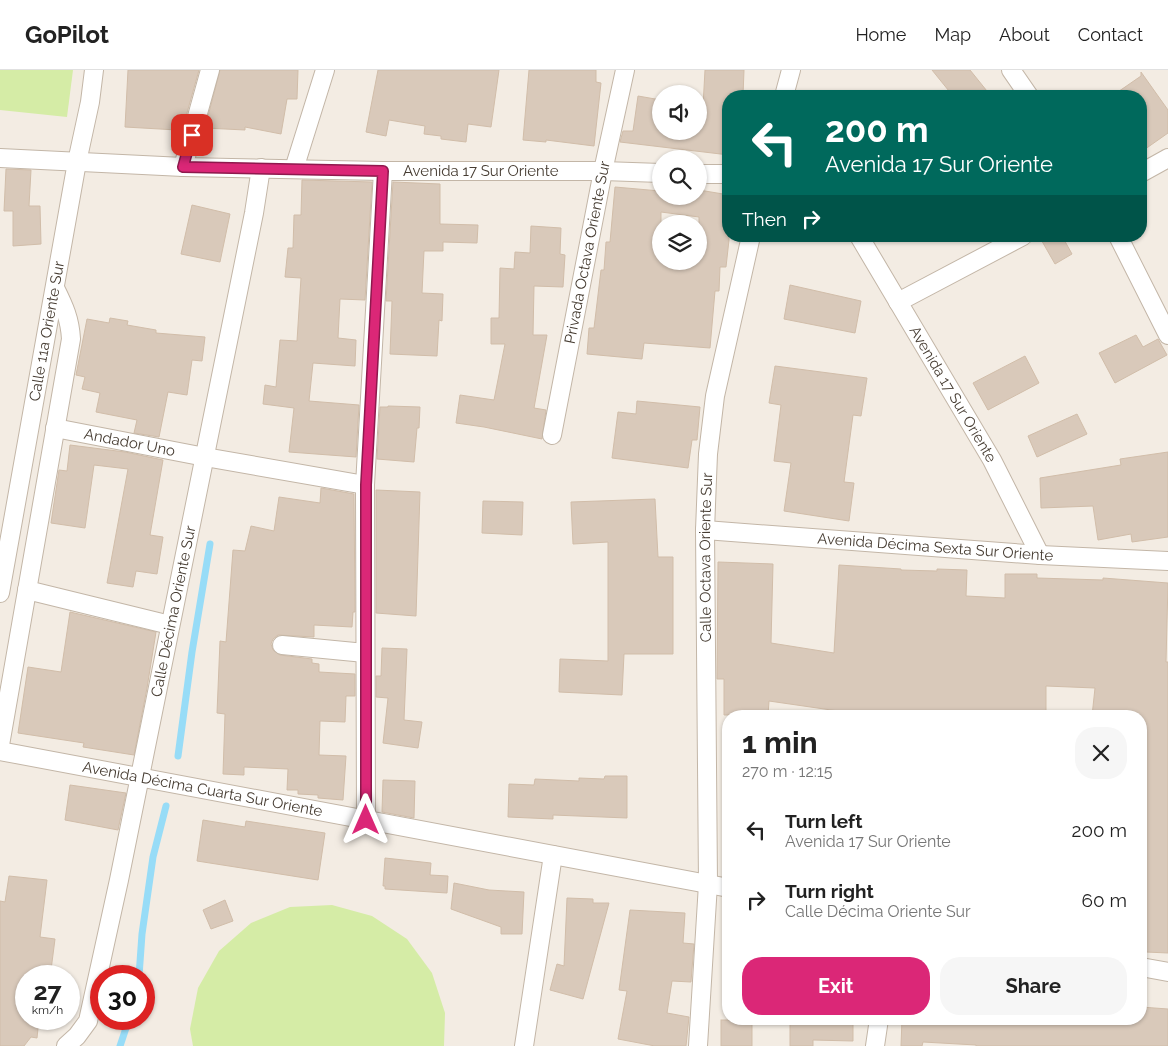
<!DOCTYPE html>
<html lang="en">
<head>
<meta charset="utf-8">
<style>
	:root { --surface:#fff; --page:#f6f6f6; --text:#222; --muted:#767676; --line:#e0e0e0; --accent:#db2777 }
	body { margin:0; font-family:Raleway,sans-serif; background:var(--page); color:var(--text); height:100vh; display:flex; flex-direction:column; font-size:19px; white-space:nowrap }
	* { box-sizing:border-box; margin:0 }
	p { font-size:16px; color:var(--muted) }
	.icon { flex:none; width:28px; height:28px; fill:none; stroke:currentColor; stroke-width:2; stroke-linecap:round; stroke-linejoin:round }
	.map { position:relative; flex:1; overflow:hidden }
	.drawer { position:absolute; left:722px; top:640px; width:425px; height:315px; display:flex; flex-direction:column; background:var(--surface); border-radius:20px; box-shadow:0 1px 4px #0004 }
	.drawer>* { flex:none }
	.banner { position:absolute; left:722px; top:20px; width:425px; height:152px; border-radius:20px; box-shadow:0 1px 4px #0004; background:#00695c; color:#fff; overflow:hidden }
	.controls { position:absolute; left:652px; top:15px; display:grid; gap:10px }
	.controls a { display:grid; place-items:center; width:55px; height:55px; border-radius:50%; background:var(--surface); box-shadow:0 1px 4px #0004; font-size:25px }
	.speed { position:absolute; left:15px; top:895px; display:flex; gap:10px; font-size:25px; font-weight:700; text-align:center }
	.speed>* { display:grid; place-content:center; width:65px; height:65px; border-radius:50%; background:var(--surface); box-shadow:0 1px 4px #0004; line-height:1 }
	.speed small { font-size:12px; font-weight:400 }
	.speed .limit { border:8px solid #d22; background:#fff; color:#111 }
	.pin { position:absolute; display:grid; place-items:center; width:42px; height:42px; color:#fff; margin:-21px; border-radius:10px; box-shadow:0 2px 8px #0006 }
	.me { position:absolute; width:55px; margin:-28px; rotate:0deg; stroke-linejoin:round; filter:drop-shadow(0 0 4px #0008) }
	.turn { display:flex; align-items:center; gap:18px; height:105px; padding:0 20px; font-size:22px }
	.turn .icon { width:65px; height:65px; stroke-width:2.5 }
	.turn b { display:block; font-size:35px; line-height:42px }
	.then { display:flex; align-items:center; height:48px; padding:0 20px; background:#0003; gap:10px; font-size:19px }
	.round { display:grid; place-items:center; flex:none; width:52px; height:52px; border-radius:20px; background:var(--page) }
	.summary { display:flex; align-items:center; justify-content:space-between; height:85px; padding:0 20px }
	h1 { font-size:30px; font-weight:700; line-height:38px }
	.button { display:flex; gap:10px; margin-top:auto; padding:10px 20px }
	.button a { flex:1; height:58px; border-radius:20px; background:var(--accent); color:#fff; font-size:20px; font-weight:700; line-height:58px; text-align:center }
	.button a+a { background:var(--page); color:var(--text) }
	ul { padding:0; list-style:none }
	li { display:flex; align-items:center; gap:15px; height:70px; padding:0 20px }
	li div { flex:1 }
	li b { display:block; font-size:19px }
	li em { font-style:normal }
	header { display:flex; align-items:center; gap:30px; box-sizing:border-box; height:70px; padding:0 25px; background:var(--surface); border-bottom:1px solid var(--line) }
	header strong { font-size:24px }
	nav { display:flex; gap:28px; margin-inline-start:auto; font-size:18px }
	.map>svg:first-child { display:block }
	.green { fill:#d5eca6 }
	.lines { fill:none; stroke-linecap:round; stroke-linejoin:round }
	.stream { stroke:#97dcf7; stroke-width:7 }
	.building { fill:#d9c9ba; stroke:#d1bda9; fill-rule:evenodd }
	.minor-casing { stroke:#c3b6a7; stroke-width:20 }
	.minor { stroke:#fff; stroke-width:18 }
	.route-casing { stroke:#8e194d; stroke-width:12 }
	.route { stroke:#db2777; stroke-width:9 }
	.labels { text-anchor:middle; stroke-width:5; stroke-linejoin:round; paint-order:stroke }
	.street-label { font-size:15px; fill:#463c32; stroke:#fff }
</style>
</head>
<body>
<header>
<strong>GoPilot</strong>
<nav><a>Home</a><a>Map</a><a>About</a><a>Contact</a></nav>
</header>
<div class="map">
<svg width="1168" height="976" viewBox="0 0 1168 976">
	<rect width="100%" height="100%" fill="#f3ece3"/>
	<g class="green">
		<polygon points="0,0 73,0 67,47 0,40"/>
		<polygon points="332,835 372,846 407,869 432,903 445,943 444,976 193,976 190,959 198,918 219,881 251,853 290,837"/>
	</g>
	<g class="lines">
		<g class="stream">
			<polyline points="178,686 192,582 210,474"/>
			<polyline points="139,906 142,864 153,787 166,736"/>
			<polyline points="120,976 129,949"/>
		</g>
	</g>
	<g class="building">
		<polygon points="128,0 199,0 183,57 177,56 177,60 125,57"/>
		<polygon points="220,0 298,0 297,29 287,29 281,64 245,57 245,60 205,58"/>
		<polygon points="378,0 499,0 491,57 468,54 466,72 441,69 441,66 424,64 425,56 389,50 386,66 366,62"/>
		<polygon points="529,0 596,0 596,12 601,13 594,76 546,70 546,72 523,70"/>
		<polygon points="705,0 744,0 743,26 729,26 729,85 620,72 623,61 633,61 638,26 661,30 661,61 699,61 699,35 703,36"/>
		<polygon points="932,0 970,0 991,26 953,26"/>
		<polygon points="1141,2 1168,40 1168,63 1141,82 1141,26 1112,26 1141,6"/>
		<polygon points="6,99 31,100 29,136 40,136 41,174 13,176 13,141 4,141"/>
		<polygon points="302,110 372,112 365,230 340,229 338,268 356,270 355,296 313,293 309,331 359,335 356,387 289,382 294,338 263,334 265,315 276,317 280,270 297,271 301,208 285,207 288,178 293,178 294,145 301,145"/>
		<polygon points="393,112 440,114 440,154 478,155 477,173 443,172 443,181 424,181 422,223 443,224 442,251 439,250 437,286 390,284 392,231 386,231"/>
		<path d="M615 117 660 121V126H699V120L729 125V170L726 197H720L719 221H715L710 278 644 273 642 289 587 284 589 258H594L601 200H604L606 172H610ZM661 142 699 147V191H661Z"/>
		<polygon points="192,135 230,144 220,192 181,184"/>
		<polygon points="531,156 561,158 560,184 565,185 563,217 534,216 533,265 547,265 534,338 546,340 542,369 484,357 456,353 460,325 494,330 505,274 491,274 491,248 499,248 500,198 514,199 515,182 530,183"/>
		<polygon points="1039,166 1062,166 1072,184 1055,194"/>
		<polygon points="790,215 861,231 855,263 784,249"/>
		<polygon points="110,248 128,251 127,255 156,260 156,263 205,267 202,291 192,290 187,325 168,322 159,367 134,363 137,350 96,342 100,323 82,319 85,307 76,305 87,249 109,253"/>
		<polygon points="1136,265 1143,277 1158,269 1167,285 1115,313 1099,283"/>
		<polygon points="1025,286 1039,313 988,340 973,313"/>
		<polygon points="775,296 867,308 861,346 853,345 844,412 854,413 849,451 784,441 791,393 774,391 781,335 769,333"/>
		<polygon points="637,331 700,337 697,370 692,370 688,398 612,388 618,342 636,344"/>
		<polygon points="388,336 420,337 419,358 417,358 414,392 377,389 380,337 388,337"/>
		<polygon points="1077,344 1087,364 1037,387 1028,366"/>
		<polygon points="70,375 125,382 163,390 150,465 163,467 157,504 136,501 133,517 107,513 128,399 94,395 85,458 51,453 59,400 67,401"/>
		<polygon points="1168,382 1168,467 1132,472 1131,464 1098,470 1093,436 1041,438 1040,408 1121,395 1120,389"/>
		<polygon points="321,418 354,424 355,542 353,542 352,557 314,555 314,567 278,565 273,569 271,574 273,580 280,585 312,589 312,593 319,594 319,602 355,604 355,626 346,626 345,652 320,651 319,685 346,686 343,730 318,728 318,725 298,724 298,720 287,720 288,699 244,697 244,705 223,704 225,644 217,643 220,571 226,572 233,480 245,481 251,456 274,461 279,427 320,433"/>
		<polygon points="376,420 420,422 416,546 376,543"/>
		<polygon points="655,429 658,487 673,487 673,584 624,584 622,625 559,622 560,589 608,591 608,472 573,474 571,432"/>
		<polygon points="483,431 523,432 522,465 482,463"/>
		<polygon points="718,492 773,494 771,573 834,583 839,495 901,499 901,500 937,501 937,499 967,500 966,526 1005,528 1005,504 1037,504 1037,508 1103,510 1103,508 1168,513 1166,592 1168,592 1168,883 1146,882 1146,880 1141,879 1141,646 1092,646 1095,618 1046,616 1046,646 843,646 845,642 769,631 768,645 724,645 724,609 717,609"/>
		<polygon points="70,542 156,562 147,618 134,685 83,677 84,673 18,663 28,597 61,602"/>
		<polygon points="382,578 407,579 404,650 422,652 418,678 383,673 388,628 376,627 376,606 381,606"/>
		<polygon points="605,706 627,706 627,748 553,745 553,749 508,747 509,714 534,715 535,709 579,711 579,708 604,709"/>
		<polygon points="383,710 415,711 414,748 382,742"/>
		<polygon points="70,715 126,723 118,760 65,750"/>
		<polygon points="203,750 245,757 246,751 325,763 318,810 197,791"/>
		<polygon points="385,788 431,793 430,805 448,806 447,823 385,819 385,816 383,816"/>
		<polygon points="9,806 47,810 40,867 55,869 51,900 48,900 47,906 26,906 26,949 39,949 37,968 31,967 24,976 0,976 0,831 5,832"/>
		<polygon points="454,813 489,820 524,822 522,864 501,864 501,857 451,839"/>
		<polygon points="567,828 593,829 593,833 609,833 583,929 550,920 557,894 564,896"/>
		<polygon points="225,830 233,851 211,859 203,840"/>
		<polygon points="630,840 685,843 683,873 694,874 691,912 672,911 667,943 689,947 686,976 655,976 618,969 627,921 619,920"/>
		<polygon points="1141,937 1168,939 1168,976 976,976 976,975 923,972 922,976 901,976 902,949 1141,949"/>
		<polygon points="790,949 853,949 853,971 813,970 813,976 790,976"/>
		<rect x="721" y="950" width="31" height="26"/>
	</g>
	<g class="lines">
		<defs>
			<g id="minor">
				<polyline points="1011,0 1029,26"/>
				<polyline points="784,26 791,0"/>
				<path id="s1" d="M0 88 183 97 383 101H603L661 103"/>
				<polyline points="183,97 210,0"/>
				<polyline points="294,99 325,0"/>
				<polyline points="1141,103 1168,88"/>
				<polyline points="699,104 729,104"/>
				<path id="s2" d="M859 166 992 390 1040 485"/>
				<polyline points="1118,166 1168,265"/>
				<polyline points="898,232 1023,166"/>
				<path id="s3" d="M55 358 205 387 365 415"/>
				<path id="s4" d="M552 365 603 101 625 0"/>
				<path id="s5" d="M705 460 1040 485 1168 491"/>
				<polyline points="27,520 170,555"/>
				<path id="s6" d="M0 523 77 92 90 32 94 0"/>
				<polyline points="282,575 365,583"/>
				<path d="M0 675 71 269C70 249 64 236 55 218"/>
				<path id="s7" d="M0 681 729 818"/>
				<polyline points="366,750 365,415 383,101"/>
				<polyline points="1141,897 1168,902"/>
				<path id="s8" d="M66 976 77 966 88 951 119 810 254 143 261 98"/>
				<polyline points="524,976 553,785"/>
				<path id="s9" d="M698 976 708 814 705 460 708 384 715 326 751 166"/>
				<polyline points="875,976 879,949"/>
			</g>
		</defs>
		<use href="#minor" class="minor-casing"/>
		<use href="#minor" class="minor"/>
	</g>
	<g class="lines">
		<defs>
			<polyline id="route" points="192,65 183,97 383,101 366,415 366,750"/>
		</defs>
		<use href="#route" class="route-casing"/>
		<use href="#route" class="route"/>
	</g>
	<g class="labels">
		<g class="street-label">
			<text dy="5" stroke="none"><textPath href="#s1" startOffset="481">Avenida 17 Sur Oriente</textPath></text>
			<text dy="5" stroke="none"><textPath href="#s4" startOffset="186">Privada Octava Oriente Sur</textPath></text>
			<text dy="5" stroke="none"><textPath href="#s6" startOffset="266">Calle 11a Oriente Sur</textPath></text>
			<text dy="5" stroke="none"><textPath href="#s2" startOffset="184">Avenida 17 Sur Oriente</textPath></text>
			<text dy="5" stroke="none"><textPath href="#s3" startOffset="76">Andador Uno</textPath></text>
			<text dy="5" stroke="none"><textPath href="#s5" startOffset="231">Avenida Décima Sexta Sur Oriente</textPath></text>
			<text dy="5" stroke="none"><textPath href="#s9" startOffset="489">Calle Octava Oriente Sur</textPath></text>
			<text dy="5" stroke="none"><textPath href="#s8" startOffset="452">Calle Décima Oriente Sur</textPath></text>
			<text dy="5" stroke="none"><textPath href="#s7" startOffset="206">Avenida Décima Cuarta Sur Oriente</textPath></text>
		</g>
	</g>
</svg>
<div class="controls">
<a><svg class="icon" aria-label="sound" viewBox="0 0 24 24"><path d="M4 9h4l5-4v14l-5-4H4zM17 9q2 3 0 6"/></svg></a>
<a><svg class="icon" aria-label="search" viewBox="0 0 24 24"><circle cx="10" cy="10" r="6"/><path d="M15 15l6 6"/></svg></a>
<a><svg class="icon" aria-label="layers" viewBox="0 0 24 24"><path d="M12 4l9 5-9 5-9-5zM3 14l9 5 9-5"/></svg></a>
</div>
<div class="speed"><div>27<small>km/h</small></div><div class="limit">30</div></div>
<div class="pin" style="left:192px;top:65px;background:#d93025"><svg class="icon" aria-label="arrive" viewBox="0 0 24 24"><path d="M6 21V4h12l-3 4 3 4H6"/></svg></div>
<svg class="me" style="left:366px;top:750px" viewBox="-20 -20 40 40"><path d="M0-17L14 15 0 8-14 15z" fill="#db2777" stroke="#fff" stroke-width="4"/></svg>
<div class="banner">
<div class="turn"><svg class="icon" aria-label="left" viewBox="0 0 24 24"><path d="M17 20v-9H6M10 6l-5 5 5 5"/></svg><div><b>200 m</b>Avenida 17 Sur Oriente</div></div>
<div class="then">Then<svg class="icon" aria-label="right" viewBox="0 0 24 24"><path d="M7 20v-9h11M14 6l5 5-5 5"/></svg></div>
</div>
<section class="drawer">
<div class="summary"><div><h1>1 min</h1><p>270 m · 12:15</p></div><a class="round"><svg class="icon" aria-label="close" viewBox="0 0 24 24"><path d="M6 6l12 12M18 6L6 18"/></svg></a></div>
<ul>
<li><svg class="icon" aria-label="left" viewBox="0 0 24 24"><path d="M17 20v-9H6M10 6l-5 5 5 5"/></svg><div><b>Turn left</b><p>Avenida 17 Sur Oriente</p></div><em>200 m</em></li>
<li><svg class="icon" aria-label="right" viewBox="0 0 24 24"><path d="M7 20v-9h11M14 6l5 5-5 5"/></svg><div><b>Turn right</b><p>Calle Décima Oriente Sur</p></div><em>60 m</em></li>
</ul>
<div class="button"><a>Exit</a><a>Share</a></div>
</section>
</div>
</body>
</html>
